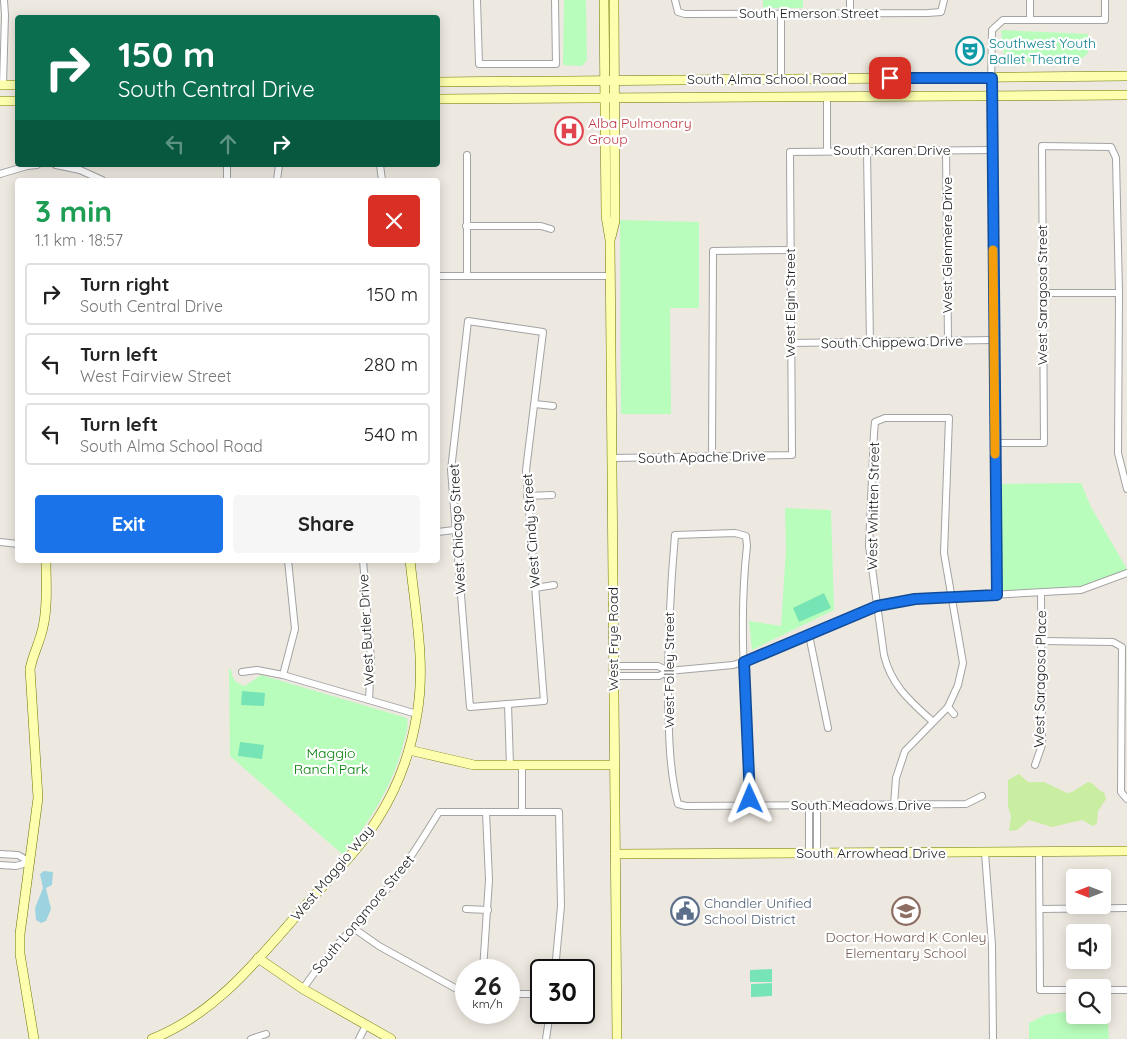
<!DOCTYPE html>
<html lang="en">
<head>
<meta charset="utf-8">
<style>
	:root { --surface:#fff; --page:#f6f6f6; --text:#222; --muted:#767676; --line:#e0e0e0; --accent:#1a73e8 }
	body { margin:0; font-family:Quicksand,sans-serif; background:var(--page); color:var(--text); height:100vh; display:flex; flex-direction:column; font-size:19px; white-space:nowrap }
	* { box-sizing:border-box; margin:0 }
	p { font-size:16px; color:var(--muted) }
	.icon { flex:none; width:28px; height:28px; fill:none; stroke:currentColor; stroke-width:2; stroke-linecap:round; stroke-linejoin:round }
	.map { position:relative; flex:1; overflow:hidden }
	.panel { position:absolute; left:15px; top:178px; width:425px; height:385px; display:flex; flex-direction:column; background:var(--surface); border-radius:5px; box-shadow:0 2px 12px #0003 }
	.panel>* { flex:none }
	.hud { position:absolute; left:15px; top:15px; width:425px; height:152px; border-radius:5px; box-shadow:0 2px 12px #0003; background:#0b6e4f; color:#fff; overflow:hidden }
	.needle { width:32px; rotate:270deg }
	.fabs { position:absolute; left:1066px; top:869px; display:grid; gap:10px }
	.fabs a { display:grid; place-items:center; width:45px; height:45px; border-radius:5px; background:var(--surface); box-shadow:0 2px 12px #0003; font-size:25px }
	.speed { position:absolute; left:455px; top:959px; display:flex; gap:10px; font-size:25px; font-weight:700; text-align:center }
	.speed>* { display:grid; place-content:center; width:65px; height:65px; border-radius:50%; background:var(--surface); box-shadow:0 2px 12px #0003; line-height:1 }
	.speed small { font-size:12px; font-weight:400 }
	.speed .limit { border:2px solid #111; border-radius:8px; background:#fff; color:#111 }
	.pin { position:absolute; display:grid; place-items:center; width:42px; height:42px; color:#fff; margin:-21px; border-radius:10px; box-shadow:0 2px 8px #0006 }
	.me { position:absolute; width:55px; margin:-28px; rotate:359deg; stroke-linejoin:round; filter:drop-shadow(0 0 4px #0008) }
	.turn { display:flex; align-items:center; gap:18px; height:105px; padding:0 20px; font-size:22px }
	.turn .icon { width:65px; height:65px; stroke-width:2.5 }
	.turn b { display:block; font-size:35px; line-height:42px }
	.lanes { display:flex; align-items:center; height:48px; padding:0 20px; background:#0003; justify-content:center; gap:25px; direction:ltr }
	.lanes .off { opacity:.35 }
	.round { display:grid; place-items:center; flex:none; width:52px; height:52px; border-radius:5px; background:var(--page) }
	.head { display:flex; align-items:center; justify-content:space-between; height:85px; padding:0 20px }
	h1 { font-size:30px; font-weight:700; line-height:38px; color:#1e9e55 }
	.button { display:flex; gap:10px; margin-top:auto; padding:10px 20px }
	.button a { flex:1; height:58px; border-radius:5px; background:var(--accent); color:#fff; font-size:20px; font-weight:700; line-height:58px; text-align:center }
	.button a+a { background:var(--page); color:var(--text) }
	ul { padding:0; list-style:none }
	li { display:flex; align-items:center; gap:15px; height:62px; margin:0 10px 8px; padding:0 10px; border:2px solid var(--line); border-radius:5px }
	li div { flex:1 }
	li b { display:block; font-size:19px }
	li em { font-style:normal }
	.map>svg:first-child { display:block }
	.grass { fill:#c9eda1 }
	.park { fill:#b8fdbb }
	.pitch { fill:#77e4b6 }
	.water { fill:#9dd3e0 }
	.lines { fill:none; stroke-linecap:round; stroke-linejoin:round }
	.street-casing { stroke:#a3a3a3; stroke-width:8 }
	.secondary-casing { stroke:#6d7500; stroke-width:10 }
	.street { stroke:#fff; stroke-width:6 }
	.secondary { stroke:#fdfeae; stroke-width:9 }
	.route-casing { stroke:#114b97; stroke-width:12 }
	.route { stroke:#1a73e8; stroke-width:9 }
	.slow { stroke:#f59e0b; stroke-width:9 }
	.labels { text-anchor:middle; stroke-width:4.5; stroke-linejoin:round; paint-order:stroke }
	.street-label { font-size:14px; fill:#1c1c1c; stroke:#fff }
	.culture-label { font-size:14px; fill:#0d838f; stroke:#fff; text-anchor:start }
	.health-label { font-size:14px; fill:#be3a42; stroke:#fff; text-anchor:start }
	.park-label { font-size:14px; fill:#038009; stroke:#fff }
	.service-label { font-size:14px; fill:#4e5e75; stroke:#fff; text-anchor:start }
	.education-label { font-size:14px; fill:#785e54; stroke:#fff }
</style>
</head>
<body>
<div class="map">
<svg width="1127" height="1039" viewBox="0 0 1127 1039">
	<rect width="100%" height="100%" fill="#eee9e0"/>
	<path class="grass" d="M1019 774 1028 782H1044L1067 793 1072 792 1088 782C1096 783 1097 792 1104 792L1106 799 1098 811 1097 823 1093 826 1082 820 1052 827 1029 820 1017 830 1009 831 1011 816 1008 807V780Z"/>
	<g class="park">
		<polygon points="564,0 586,0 587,60 582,66 563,65"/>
		<rect x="763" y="0" width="40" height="8"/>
		<polygon points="1001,30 1088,34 1088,53 1078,62 1005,62"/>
		<polygon points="620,220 699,222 699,308 670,308 671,414 621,414"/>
		<polygon points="1081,483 1091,507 1127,569 1127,573 1081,590 997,595 995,484"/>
		<polygon points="785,508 831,510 834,610 752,650 749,621 781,626 786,550"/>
		<path d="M229 669H231C232 679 235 683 245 686L261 675 407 718C409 727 405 737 403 745 392 787 370 821 343 855L230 756Z"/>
		<polygon points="1107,1005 1109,1039 1029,1039 1029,1023 1045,1015 1075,1010 1075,1015 1102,1015 1103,1006"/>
	</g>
	<g class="pitch">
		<polygon points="824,593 831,608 799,622 793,608"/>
		<polygon points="242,691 265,693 264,706 241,705"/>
		<polygon points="240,742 264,745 262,759 238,756"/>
		<polygon points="772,969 772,982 750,982 750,970"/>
		<polygon points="772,983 772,996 751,997 751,984"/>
	</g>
	<polygon class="water" points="44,871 53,872 52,885 46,888 51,909 46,921 41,923 36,920 35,908 43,888 40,874"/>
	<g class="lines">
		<defs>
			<g id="street">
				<polyline points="477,0 479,64 556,64 555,0"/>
				<polyline points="675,0 678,12 685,14 928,13 941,12 944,0"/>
				<polyline points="850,0 850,14"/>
				<polyline points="1030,0 1030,20"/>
				<polyline points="781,13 781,79"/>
				<polyline points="3,85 5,15 4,0"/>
				<polyline points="827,97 827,150"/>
				<polyline points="946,150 948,341"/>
				<polyline points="867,151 870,343"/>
				<polyline points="56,165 80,170 102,180"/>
				<polyline points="227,165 227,180"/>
				<polyline points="380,165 382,180"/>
				<polyline points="0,174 27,166 37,165"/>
				<polyline points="277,180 279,165"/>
				<polyline points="466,226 541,226 551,229"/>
				<polyline points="438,276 610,276"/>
				<polyline points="467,276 467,155"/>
				<polyline points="1042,293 1119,293"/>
				<polygon points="468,321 543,332 526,470 544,701 470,707 451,470"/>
				<polyline points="790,343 994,340"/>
				<polyline points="535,404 553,406"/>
				<polyline points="994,443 1044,443 1042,146 1111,147 1116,158 1119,293 1118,453 1127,489"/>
				<polyline points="712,457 713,251 790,250"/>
				<polyline points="612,458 792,455 790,152 993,150"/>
				<polyline points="527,496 552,495"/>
				<polyline points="438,532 454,530"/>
				<polyline points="0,542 18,544"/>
				<polyline points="363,560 371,660 369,700"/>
				<polyline points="535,588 554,585"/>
				<polyline points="997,595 991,87 992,30 1003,20 1105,20 1105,0"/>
				<polyline points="809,635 828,728"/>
				<polyline points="1041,641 1113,642 1122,647 1121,792 1127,799"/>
				<polyline points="613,666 658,666 668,671"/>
				<polyline points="242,672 257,670 283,675 417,714"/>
				<polyline points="283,675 295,629 288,560"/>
				<polyline points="613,676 659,676 668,671 733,665 758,657 865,610 915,599 1081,590 1127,573"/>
				<polyline points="508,704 510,765"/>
				<polyline points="948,707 954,714"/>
				<polyline points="1035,765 1042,745 1041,593"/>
				<polyline points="522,766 522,812"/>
				<path d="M894 805 896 778 905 751 948 707 958 685 963 663 944 553 949 418H885L875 422 874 433 869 546 884 655C891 685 910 701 932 721"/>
				<path d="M750 806C748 719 737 633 747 546L746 536 735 533 675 535C670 590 668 643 668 698 669 733 669 770 678 804L686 806 966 804 982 796"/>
				<polyline points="817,806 817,853"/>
				<polyline points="1039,852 1040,990 1075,990"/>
				<polyline points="809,853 809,806"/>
				<polyline points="985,853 992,945 993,1039"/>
				<polyline points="0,854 18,855 30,862"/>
				<polyline points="0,865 16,866 30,862"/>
				<polyline points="466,909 488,910"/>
				<polyline points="1040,909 1127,908"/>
				<polyline points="352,927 379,946 455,988 466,991"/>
				<polyline points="483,970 489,880 486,812"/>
				<path d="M303 989C326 954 355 927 382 895 404 869 421 841 439 812H559L561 906 555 970"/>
				<polyline points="1102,990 1127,990"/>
				<polyline points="509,994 541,994"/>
				<polyline points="251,1039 266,1034"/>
				<polyline points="359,1039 366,1025"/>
				<polyline points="546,1039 550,1012"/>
			</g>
			<g id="secondary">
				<polyline points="604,0 606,216 610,240 617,1039"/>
				<polyline points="438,82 1127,76"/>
				<polyline points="0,85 18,85"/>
				<polyline points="438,99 1127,95"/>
				<polyline points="0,101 18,101"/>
				<polyline points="611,237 615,221 614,0"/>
				<polyline points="409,750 474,765 614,765"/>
				<polyline points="615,854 1127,851"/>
				<polyline points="258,958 303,989 391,1039"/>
				<path d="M34 1039 20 954V934L38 798 30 669C33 654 40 642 43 627 48 606 46 582 46 560"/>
				<path d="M152 1039C217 1013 259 958 304 907 329 879 357 852 377 820 397 789 411 751 417 714 426 664 415 610 410 560"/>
			</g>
		</defs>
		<use href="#street" class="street-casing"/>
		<use href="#secondary" class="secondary-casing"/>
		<use href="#street" class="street"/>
		<use href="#secondary" class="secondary"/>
	</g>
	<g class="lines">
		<defs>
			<polyline id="route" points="750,799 744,662 877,606 915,599 997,595 992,78 890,78"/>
		</defs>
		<use href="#route" class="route-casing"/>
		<use href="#route" class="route"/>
		<polyline class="slow" points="993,250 995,454"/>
	</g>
	<defs>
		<symbol id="theatre-ring" viewBox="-11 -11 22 22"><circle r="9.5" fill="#fff" stroke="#0f9aa8" stroke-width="1.5"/><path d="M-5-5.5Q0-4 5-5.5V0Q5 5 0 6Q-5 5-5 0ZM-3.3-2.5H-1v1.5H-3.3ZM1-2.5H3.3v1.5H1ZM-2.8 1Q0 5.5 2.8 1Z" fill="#0f9aa8"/></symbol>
		<symbol id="hospital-ring" viewBox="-11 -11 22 22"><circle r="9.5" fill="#fff" stroke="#e0444e" stroke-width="1.5"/><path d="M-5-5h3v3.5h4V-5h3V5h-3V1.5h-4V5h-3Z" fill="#e0444e"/></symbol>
		<symbol id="civic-ring" viewBox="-11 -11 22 22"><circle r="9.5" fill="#fff" stroke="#5c6f8a" stroke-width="1.5"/><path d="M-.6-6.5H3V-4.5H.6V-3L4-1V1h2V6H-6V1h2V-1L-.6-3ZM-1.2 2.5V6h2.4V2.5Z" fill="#5c6f8a"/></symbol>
		<symbol id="school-ring" viewBox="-11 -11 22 22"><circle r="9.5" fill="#fff" stroke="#8d6e63" stroke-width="1.5"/><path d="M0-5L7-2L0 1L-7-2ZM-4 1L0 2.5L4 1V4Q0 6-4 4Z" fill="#8d6e63"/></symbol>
	</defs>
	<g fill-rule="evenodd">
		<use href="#theatre-ring" x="954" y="35" width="32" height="32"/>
		<use href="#hospital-ring" x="553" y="115" width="32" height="32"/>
		<use href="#civic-ring" x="669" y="895" width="32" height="32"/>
		<use href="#school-ring" x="890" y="895" width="32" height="32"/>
	</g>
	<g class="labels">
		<g class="street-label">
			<text x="809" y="18">South Emerson Street</text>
			<text x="767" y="84">South Alma School Road</text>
			<text x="892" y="155">South Karen Drive</text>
			<text transform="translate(947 245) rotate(-90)" y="5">West Glenmere Drive</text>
			<text transform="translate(1042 295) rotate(-90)" y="5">West Saragosa Street</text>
			<text transform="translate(790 303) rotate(-90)" y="5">West Elgin Street</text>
			<text transform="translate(892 342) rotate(-1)" y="5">South Chippewa Drive</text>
			<text transform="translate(702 457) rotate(-1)" y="5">South Apache Drive</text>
			<text transform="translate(873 506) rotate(-89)" y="5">West Whitten Street</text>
			<text transform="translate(457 529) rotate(-93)" y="5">West Chicago Street</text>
			<text transform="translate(531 531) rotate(-94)" y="5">West Cindy Street</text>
			<text transform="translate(366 630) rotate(-93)" y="5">West Butler Drive</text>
			<text transform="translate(613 639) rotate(-90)" y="5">West Frye Road</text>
			<text transform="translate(669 670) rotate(-90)" y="5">West Folley Street</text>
			<text transform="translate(1040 679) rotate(-89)" y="5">West Saragosa Place</text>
			<text x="861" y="810">South Meadows Drive</text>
			<text x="871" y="858">South Arrowhead Drive</text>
			<text transform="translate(332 873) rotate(-50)" y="5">West Maggio Way</text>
			<text transform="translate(363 914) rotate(-50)" y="5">South Longmore Street</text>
		</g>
		<g class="culture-label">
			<text x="989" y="48">Southwest Youth<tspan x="989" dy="16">Ballet Theatre</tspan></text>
		</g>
		<g class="health-label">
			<text x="588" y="128">Alba Pulmonary<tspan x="588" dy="16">Group</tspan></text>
		</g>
		<g class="park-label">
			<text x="331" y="758">Maggio<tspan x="331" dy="16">Ranch Park</tspan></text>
		</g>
		<g class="service-label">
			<text x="704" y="908">Chandler Unified<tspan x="704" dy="16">School District</tspan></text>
		</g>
		<g class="education-label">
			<text x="906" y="942">Doctor Howard K Conley<tspan x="906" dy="16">Elementary School</tspan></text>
		</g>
	</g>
</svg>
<div class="fabs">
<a><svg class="needle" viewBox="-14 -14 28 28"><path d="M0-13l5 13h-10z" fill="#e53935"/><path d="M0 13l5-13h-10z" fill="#767676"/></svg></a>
<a><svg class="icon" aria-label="sound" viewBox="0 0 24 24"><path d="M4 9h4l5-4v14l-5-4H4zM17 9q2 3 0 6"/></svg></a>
<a><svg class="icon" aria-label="search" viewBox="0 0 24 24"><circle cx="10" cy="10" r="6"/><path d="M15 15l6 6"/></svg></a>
</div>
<div class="speed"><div>26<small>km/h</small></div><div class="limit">30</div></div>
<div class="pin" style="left:890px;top:78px;background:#d93025"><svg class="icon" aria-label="arrive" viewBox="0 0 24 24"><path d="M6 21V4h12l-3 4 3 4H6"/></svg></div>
<svg class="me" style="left:750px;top:799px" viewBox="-20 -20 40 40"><path d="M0-17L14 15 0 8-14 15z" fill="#1a73e8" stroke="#fff" stroke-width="4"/></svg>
<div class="hud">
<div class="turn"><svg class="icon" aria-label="right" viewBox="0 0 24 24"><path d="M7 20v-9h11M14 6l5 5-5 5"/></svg><div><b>150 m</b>South Central Drive</div></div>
<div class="lanes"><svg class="icon off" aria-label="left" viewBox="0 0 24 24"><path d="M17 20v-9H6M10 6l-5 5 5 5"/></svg><svg class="icon off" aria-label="ahead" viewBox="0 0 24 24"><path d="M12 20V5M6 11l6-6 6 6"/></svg><svg class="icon" aria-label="right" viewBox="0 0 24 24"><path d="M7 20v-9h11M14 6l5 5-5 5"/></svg></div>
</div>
<section class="panel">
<div class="head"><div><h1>3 min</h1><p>1.1 km · 18:57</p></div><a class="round" style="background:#d93025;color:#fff"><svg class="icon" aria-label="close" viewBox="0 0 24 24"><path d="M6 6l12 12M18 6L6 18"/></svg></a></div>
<ul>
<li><svg class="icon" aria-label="right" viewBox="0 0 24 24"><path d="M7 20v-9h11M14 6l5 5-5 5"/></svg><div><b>Turn right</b><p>South Central Drive</p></div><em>150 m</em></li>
<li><svg class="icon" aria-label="left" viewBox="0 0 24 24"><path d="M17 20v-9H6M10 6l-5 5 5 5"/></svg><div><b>Turn left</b><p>West Fairview Street</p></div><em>280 m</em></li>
<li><svg class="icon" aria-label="left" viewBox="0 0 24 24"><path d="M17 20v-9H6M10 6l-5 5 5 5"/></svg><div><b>Turn left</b><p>South Alma School Road</p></div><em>540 m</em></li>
</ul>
<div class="button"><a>Exit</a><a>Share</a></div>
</section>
</div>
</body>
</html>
